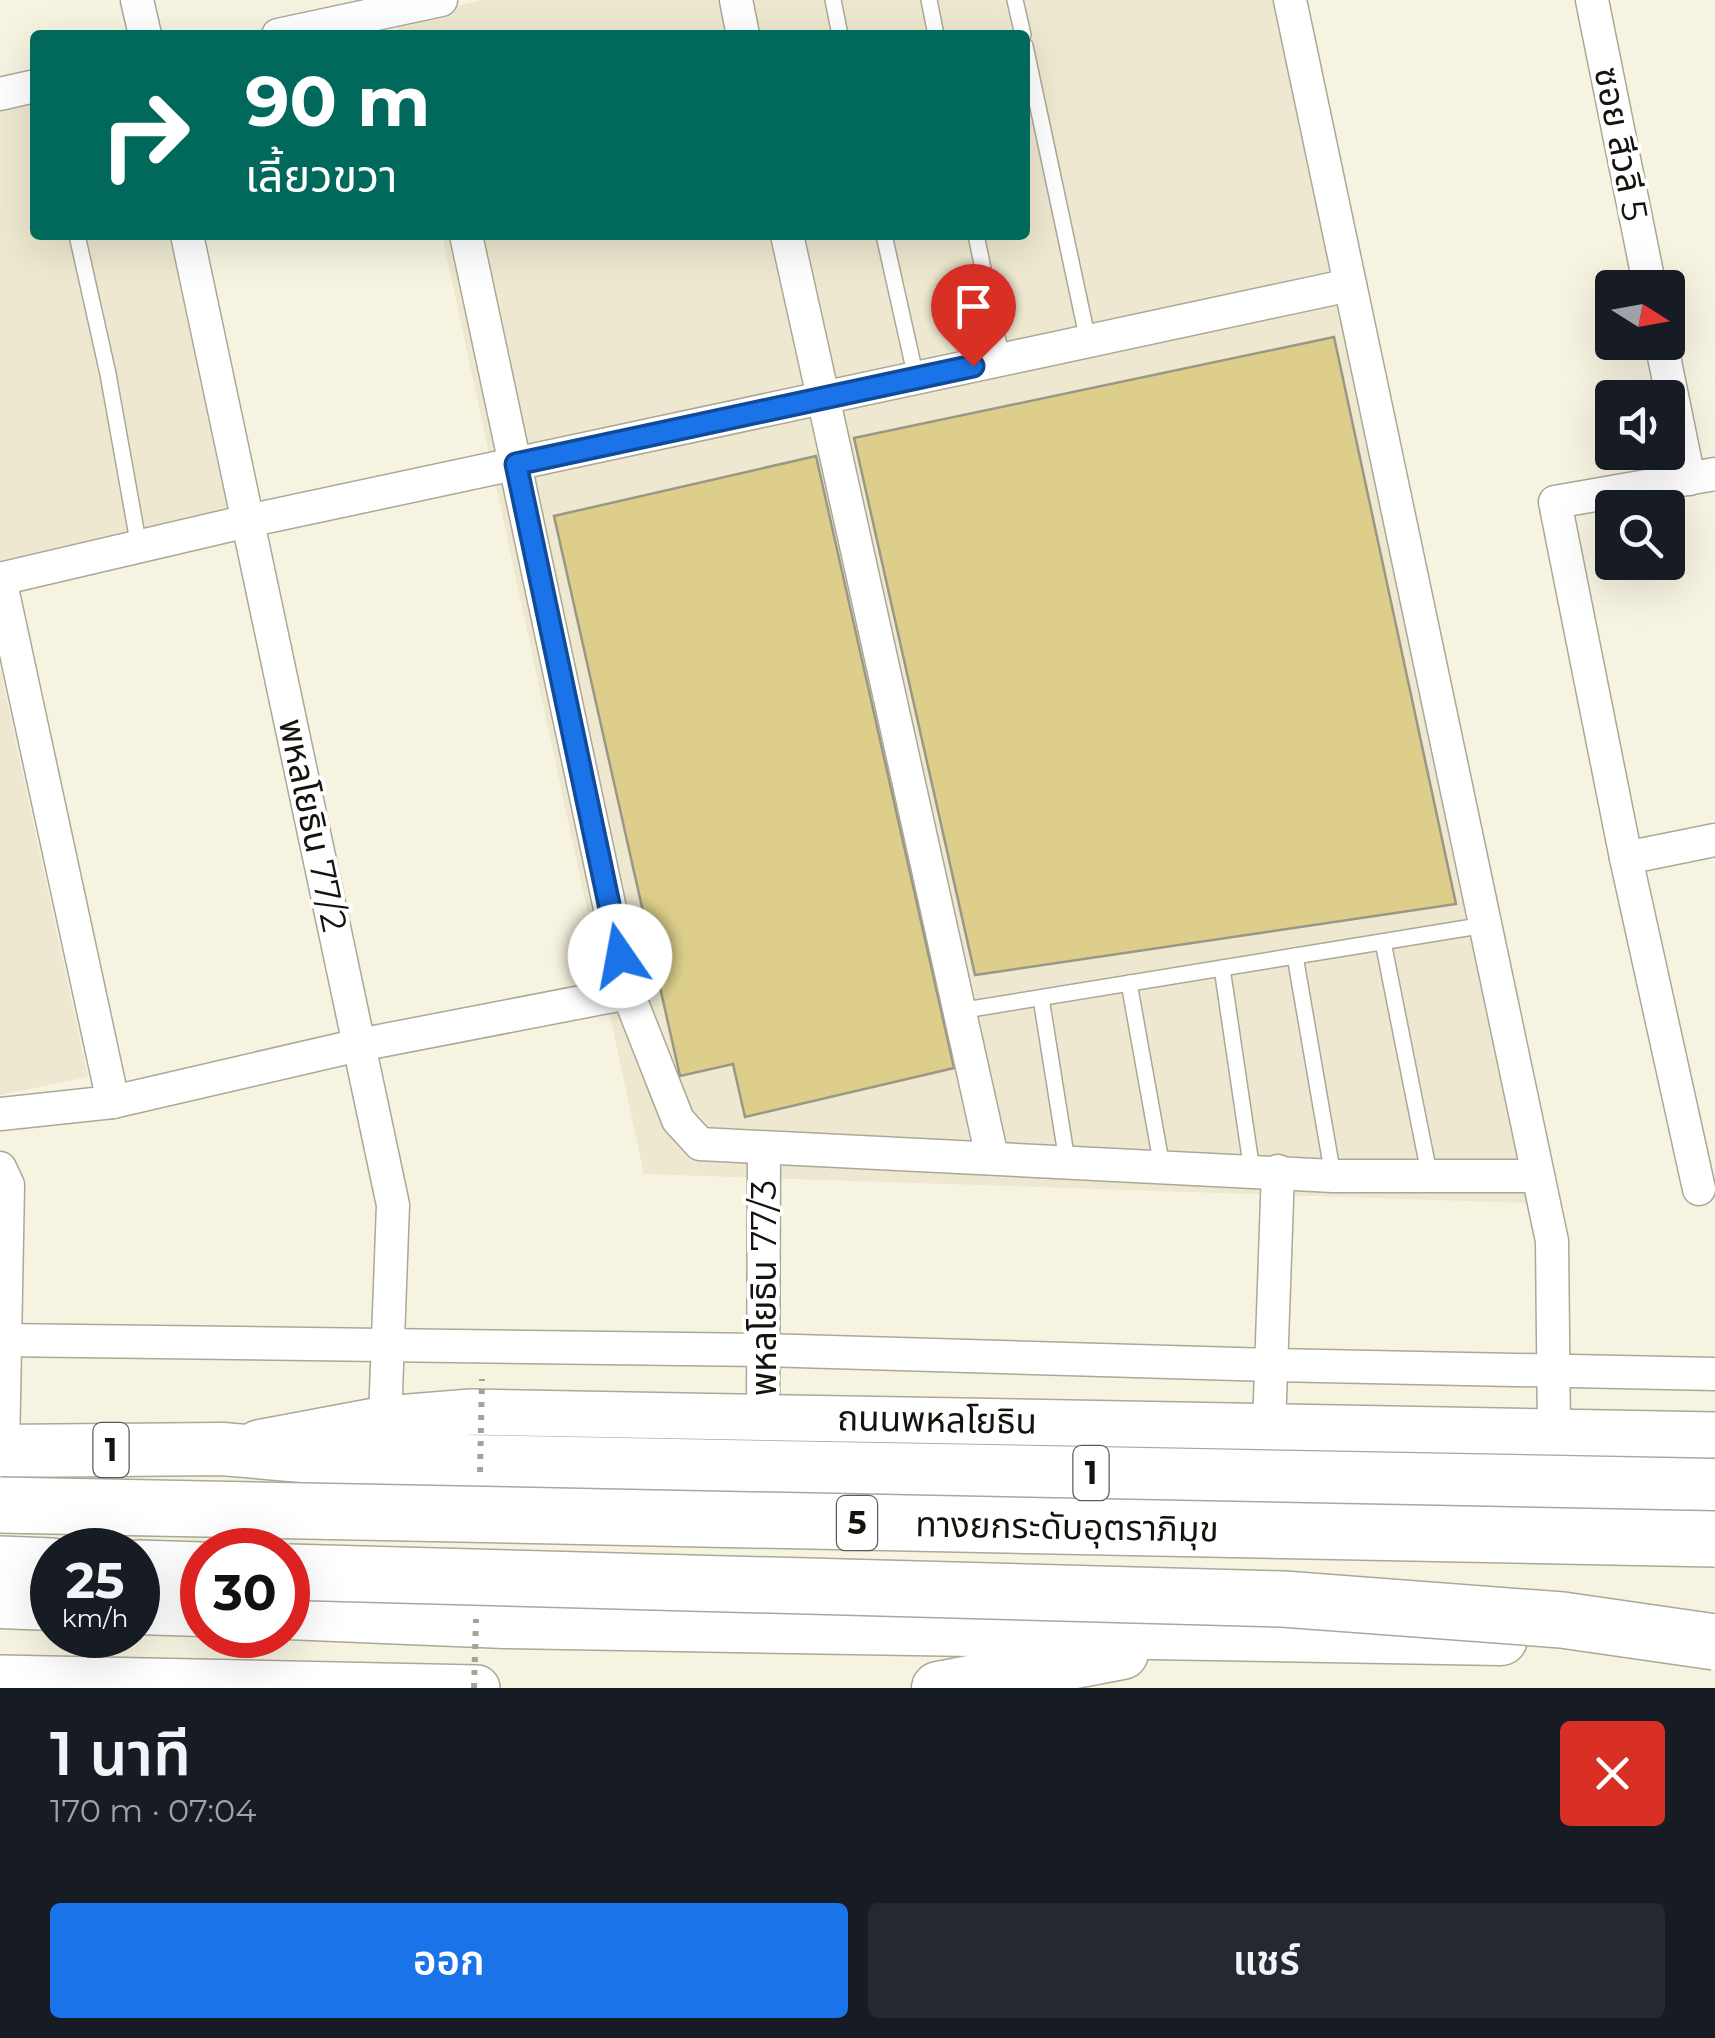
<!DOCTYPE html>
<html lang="th">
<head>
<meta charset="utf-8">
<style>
	:root { --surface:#171b24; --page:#242831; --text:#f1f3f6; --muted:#9ea1a6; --accent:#1a73e8 }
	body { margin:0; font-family:Montserrat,"Noto Sans Thai",sans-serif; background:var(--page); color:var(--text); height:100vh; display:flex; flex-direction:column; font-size:38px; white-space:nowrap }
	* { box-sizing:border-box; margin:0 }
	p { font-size:32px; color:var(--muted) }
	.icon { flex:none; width:55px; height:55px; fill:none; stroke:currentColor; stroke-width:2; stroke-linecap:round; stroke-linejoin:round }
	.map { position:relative; height:1688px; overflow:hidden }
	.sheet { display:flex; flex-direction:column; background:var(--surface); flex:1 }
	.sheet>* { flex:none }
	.banner { position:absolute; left:30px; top:30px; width:1000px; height:210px; border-radius:10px; box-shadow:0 10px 40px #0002; background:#00695c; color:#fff; overflow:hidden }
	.needle { width:65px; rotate:101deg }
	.controls { position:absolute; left:1595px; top:270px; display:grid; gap:20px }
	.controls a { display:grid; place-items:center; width:90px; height:90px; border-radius:10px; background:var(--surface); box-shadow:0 10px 40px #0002; font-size:50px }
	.speed { position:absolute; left:30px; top:1528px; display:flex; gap:20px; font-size:50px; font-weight:700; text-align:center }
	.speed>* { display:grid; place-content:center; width:130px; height:130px; border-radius:50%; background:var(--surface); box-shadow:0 10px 40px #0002; line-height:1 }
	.speed small { font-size:25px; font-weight:400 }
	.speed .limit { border:15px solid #d22; background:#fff; color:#111 }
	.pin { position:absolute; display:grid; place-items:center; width:85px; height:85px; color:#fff; margin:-102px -42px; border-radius:50% 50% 50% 0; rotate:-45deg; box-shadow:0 0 10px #0007 }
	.pin .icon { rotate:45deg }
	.me { position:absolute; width:110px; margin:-55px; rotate:348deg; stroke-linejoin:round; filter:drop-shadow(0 0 8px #0008) }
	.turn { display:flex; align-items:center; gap:35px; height:210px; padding:0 50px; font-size:45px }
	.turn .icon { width:130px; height:130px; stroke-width:2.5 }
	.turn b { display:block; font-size:70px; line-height:85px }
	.round { display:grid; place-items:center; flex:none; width:105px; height:105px; border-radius:10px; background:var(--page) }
	.headline { display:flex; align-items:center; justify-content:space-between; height:170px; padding:0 50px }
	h1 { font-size:60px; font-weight:600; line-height:75px }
	.button { display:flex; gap:20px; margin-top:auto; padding:20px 50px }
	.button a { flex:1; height:115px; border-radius:10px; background:var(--accent); color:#fff; font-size:40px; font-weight:600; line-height:115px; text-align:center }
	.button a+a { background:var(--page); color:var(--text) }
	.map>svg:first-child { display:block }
	.built { fill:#ede8cf }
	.building { fill:#ddcf8b; stroke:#9a9787; stroke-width:2.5 }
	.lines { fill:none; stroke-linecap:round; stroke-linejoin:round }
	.service-casing { stroke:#aba898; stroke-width:18 }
	.minor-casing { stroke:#aba898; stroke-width:35 }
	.secondary-casing { stroke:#aba898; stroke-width:48 }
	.trunk-casing { stroke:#aba898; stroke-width:55 }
	.motorway-casing { stroke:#aba898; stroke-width:58 }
	.service { stroke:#fff; stroke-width:15 }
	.minor { stroke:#fff; stroke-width:32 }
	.secondary { stroke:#fff; stroke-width:45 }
	.trunk { stroke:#fff; stroke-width:52 }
	.motorway { stroke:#fff; stroke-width:55 }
	.motorway-bridge-casing { stroke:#aba898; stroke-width:58; stroke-linecap:butt }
	.path-bridge { stroke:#a6a396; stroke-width:6; stroke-dasharray:5 8; stroke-linecap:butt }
	.motorway-bridge { stroke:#fff; stroke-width:55 }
	.route-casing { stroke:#114b97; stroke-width:25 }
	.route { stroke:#1a73e8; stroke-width:18 }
	.labels { text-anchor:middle; stroke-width:8; stroke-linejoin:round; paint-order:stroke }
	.shield { fill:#fff; stroke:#5a5a56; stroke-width:2.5 }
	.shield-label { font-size:32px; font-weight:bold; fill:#14130d }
	.street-label { font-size:35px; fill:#14130d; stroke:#fff }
</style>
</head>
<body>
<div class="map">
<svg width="1715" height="1688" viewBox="0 0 1715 1688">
	<rect width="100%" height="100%" fill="#f6f3e1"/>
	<g class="built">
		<polygon points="482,0 1302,0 1555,1204 644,1174 442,235 1025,235 1025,35 399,35 396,21"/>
		<polygon points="35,96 35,235 169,235 228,512 0,561 0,104"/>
		<polygon points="0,668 88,1077 0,1095"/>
	</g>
	<g class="building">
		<polygon points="1334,337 1456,904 975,975 854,438"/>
		<polygon points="816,456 954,1068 745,1117 733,1064 680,1076 554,516"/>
	</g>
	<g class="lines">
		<defs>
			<g id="service">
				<polyline points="833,0 840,35"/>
				<polyline points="929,0 936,35"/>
				<polyline points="1015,0 1023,35"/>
				<polyline points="1025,46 1088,341"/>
				<polyline points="77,235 108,374 139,547"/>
				<polyline points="884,235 916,378"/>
				<polyline points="976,235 1002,360"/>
				<polyline points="1383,942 1430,1178"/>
				<polyline points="1295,956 1333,1176"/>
				<polyline points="1222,968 1252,1171"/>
				<polyline points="1129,983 1162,1167"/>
				<polyline points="1041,998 1067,1161"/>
				<polyline points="959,1011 1485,925"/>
			</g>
			<g id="minor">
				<polyline points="137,0 145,35"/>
				<polyline points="736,0 743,35"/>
				<polyline points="1290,0 1552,1241 1554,1432"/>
				<polyline points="1592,0 1650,288"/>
				<polyline points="278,35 441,0"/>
				<polyline points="0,94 35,86"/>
				<polyline points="187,235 393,1205 385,1419"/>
				<polyline points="466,235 628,993 678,1120 700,1144 1333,1176 1538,1176"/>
				<polyline points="787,235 992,1157"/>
				<polyline points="1661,342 1689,479"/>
				<polyline points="0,579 248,521 1350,285"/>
				<polyline points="0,579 113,1102"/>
				<polyline points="1626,858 1715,840"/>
				<polyline points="0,1114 113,1102 359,1045 628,993"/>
				<polyline points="0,1168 8,1185 3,1451"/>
				<polyline points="1699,1189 1626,858 1555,502 1715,474"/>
				<polyline points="0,1340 763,1350 1273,1365 1715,1374"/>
				<polyline points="763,1417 764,1148"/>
				<polyline points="1269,1427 1278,1171"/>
			</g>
			<g id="secondary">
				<polyline points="258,1443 385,1419 471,1412 1715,1435"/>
				<polyline points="0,1678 477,1688"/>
			</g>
			<g id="trunk">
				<polyline points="0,1451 222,1449 383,1463 467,1461 1715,1485"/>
				<polyline points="0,1602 52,1604"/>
				<polyline points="138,1608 202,1610"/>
				<polyline points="288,1613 505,1622 1501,1639"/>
				<polyline points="938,1688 1122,1653"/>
			</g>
			<g id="motorway">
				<polyline points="0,1564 52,1566"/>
				<polyline points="138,1568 202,1570"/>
			</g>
		</defs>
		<use href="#service" class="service-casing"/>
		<use href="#minor" class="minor-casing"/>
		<use href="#secondary" class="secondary-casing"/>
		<use href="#trunk" class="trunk-casing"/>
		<use href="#motorway" class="motorway-casing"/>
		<use href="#service" class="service"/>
		<use href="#minor" class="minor"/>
		<use href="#secondary" class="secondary"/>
		<use href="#trunk" class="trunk"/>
		<use href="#motorway" class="motorway"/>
		<defs>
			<g id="motorway-bridge">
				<polyline points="0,1505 1715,1539"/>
				<polyline points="288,1572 1283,1599 1562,1620 1715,1642"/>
			</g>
		</defs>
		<use href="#motorway-bridge" class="motorway-bridge-casing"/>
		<g class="path-bridge">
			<polyline points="480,1472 482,1379"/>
			<polyline points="474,1688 476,1619"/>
		</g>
		<use href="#motorway-bridge" class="motorway-bridge"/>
	</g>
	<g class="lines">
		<defs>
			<polyline id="route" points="620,956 516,464 973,366"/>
		</defs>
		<use href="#route" class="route-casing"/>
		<use href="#route" class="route"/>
	</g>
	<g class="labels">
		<g class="shield">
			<rect x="93.5" y="1423" width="35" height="54" rx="8"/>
			<rect x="1073.5" y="1446" width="35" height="54" rx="8"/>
			<rect x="837" y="1496" width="40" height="54" rx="8"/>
		</g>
		<g class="shield-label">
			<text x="111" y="1461">1</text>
			<text x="1091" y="1484">1</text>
			<text x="857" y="1534">5</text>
		</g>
		<g class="street-label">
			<text transform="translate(1621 144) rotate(79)" y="12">ซอย สีวลี 5</text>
			<text transform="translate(313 825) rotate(78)" y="12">พหลโยธิน 77/2</text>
			<text transform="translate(764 1288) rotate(-90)" y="12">พหลโยธิน 77/3</text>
			<text transform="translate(937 1420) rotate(1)" y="12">ถนนพหลโยธิน</text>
			<text transform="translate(1067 1527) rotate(1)" y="12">ทางยกระดับอุตราภิมุข</text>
		</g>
	</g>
</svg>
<div class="controls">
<a><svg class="needle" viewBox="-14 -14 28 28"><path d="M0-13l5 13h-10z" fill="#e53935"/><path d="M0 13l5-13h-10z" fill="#9ea1a6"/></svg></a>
<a><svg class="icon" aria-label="sound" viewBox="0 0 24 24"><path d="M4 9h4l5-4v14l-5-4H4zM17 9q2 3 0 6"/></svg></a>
<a><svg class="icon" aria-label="search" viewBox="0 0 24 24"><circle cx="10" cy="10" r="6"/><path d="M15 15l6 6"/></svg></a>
</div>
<div class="speed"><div>25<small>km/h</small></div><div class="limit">30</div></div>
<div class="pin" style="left:973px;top:366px;background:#d93025"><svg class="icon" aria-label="arrive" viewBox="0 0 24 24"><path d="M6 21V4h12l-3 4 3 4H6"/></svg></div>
<svg class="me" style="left:620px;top:956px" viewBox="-20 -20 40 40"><circle r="19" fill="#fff"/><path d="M0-13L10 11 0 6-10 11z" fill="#1a73e8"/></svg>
<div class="banner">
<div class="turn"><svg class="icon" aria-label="right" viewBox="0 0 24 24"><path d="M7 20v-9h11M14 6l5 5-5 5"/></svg><div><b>90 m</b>เลี้ยวขวา</div></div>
</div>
</div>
<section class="sheet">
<div class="headline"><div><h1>1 นาที</h1><p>170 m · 07:04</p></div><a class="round" style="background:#d93025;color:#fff"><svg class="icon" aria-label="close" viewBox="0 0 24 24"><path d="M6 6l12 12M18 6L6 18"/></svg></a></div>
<div class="button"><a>ออก</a><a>แชร์</a></div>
</section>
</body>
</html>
